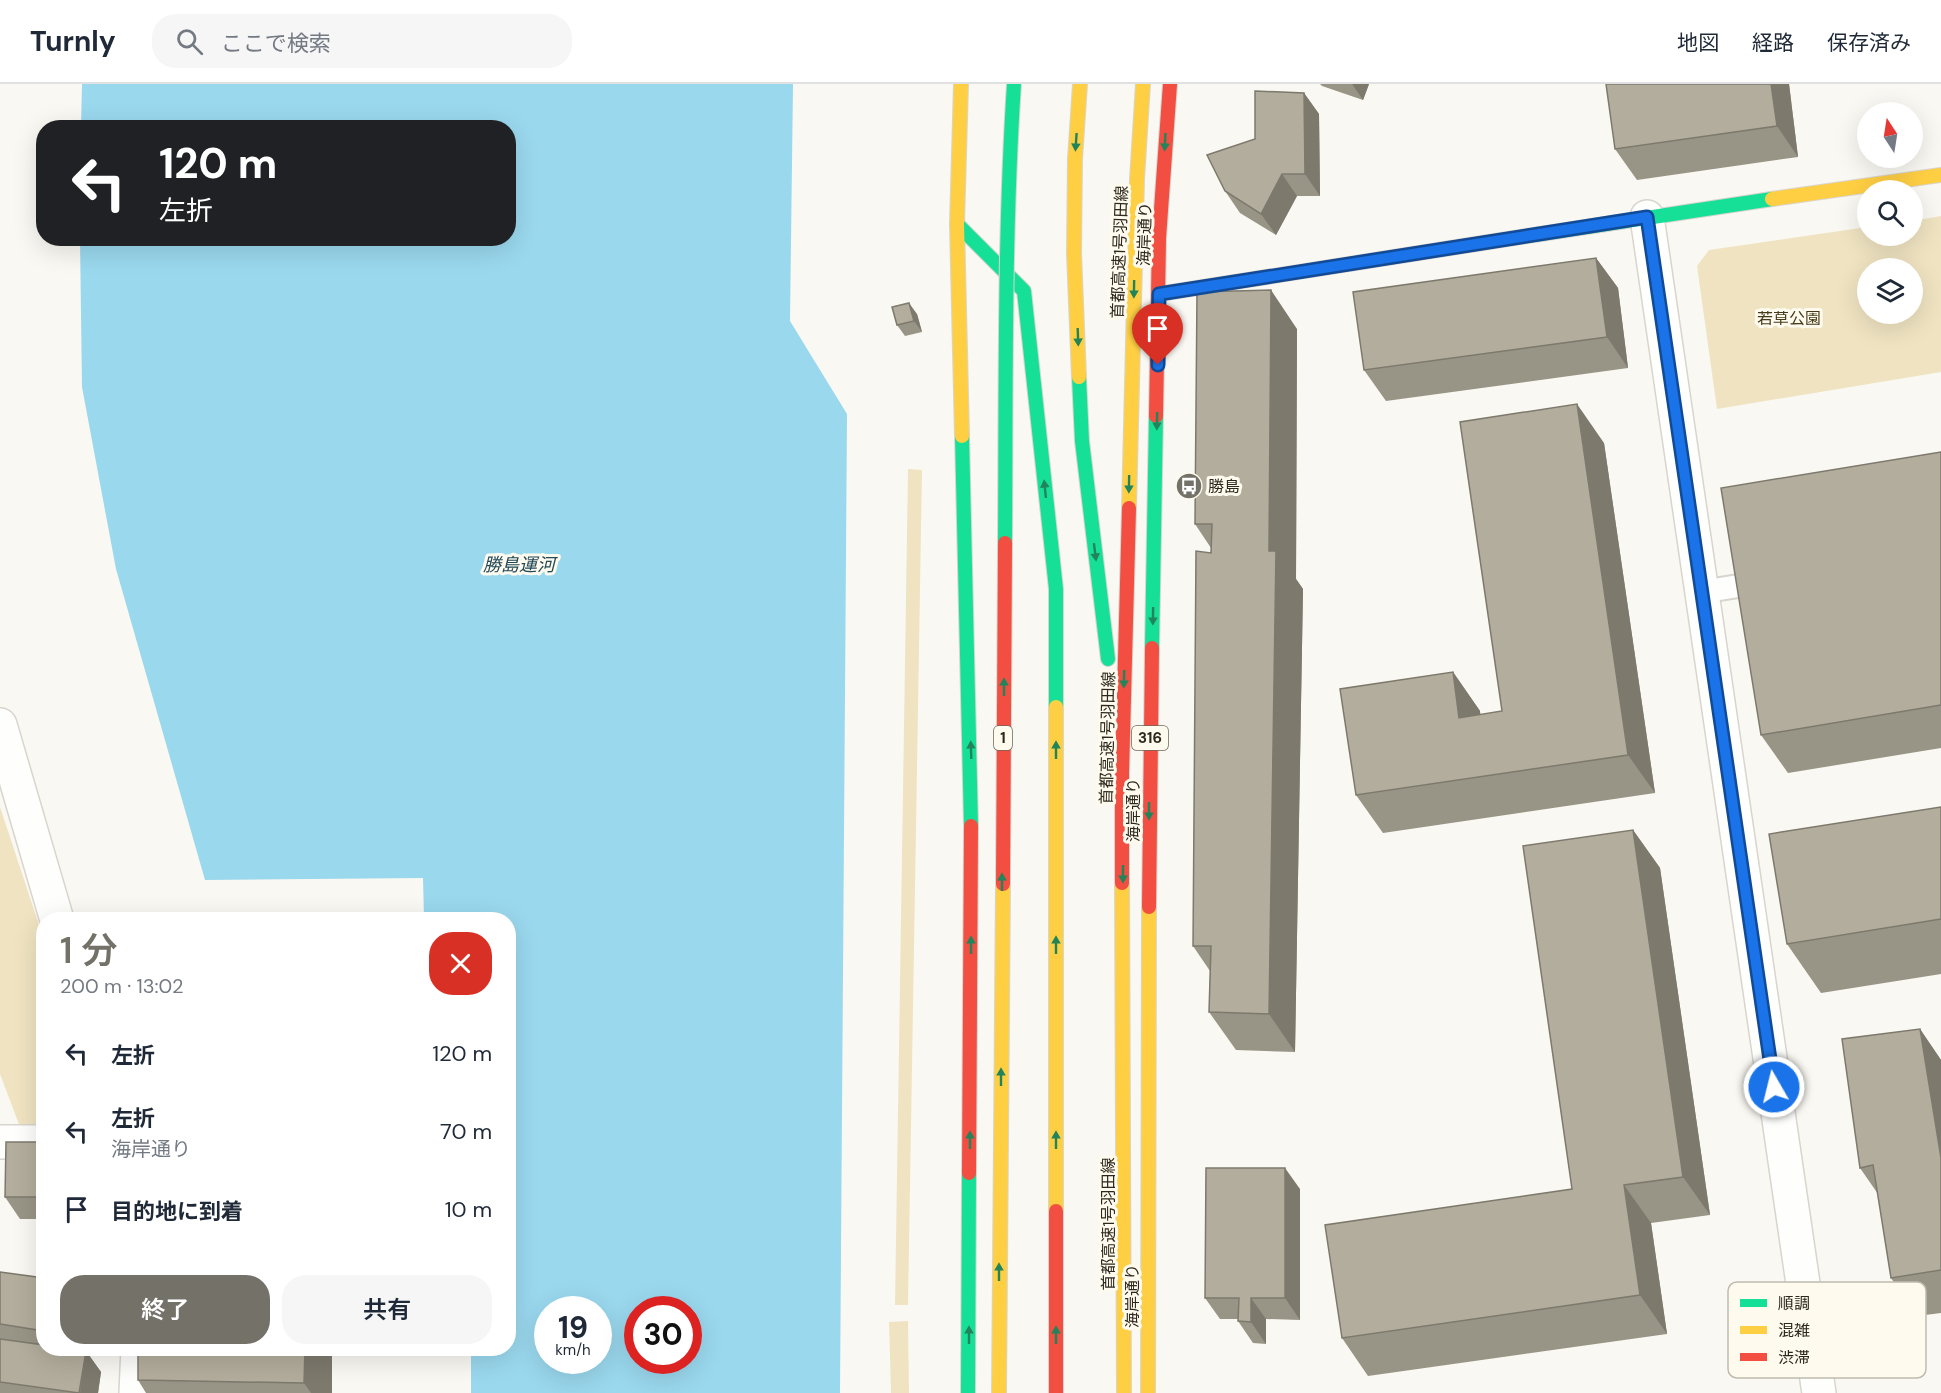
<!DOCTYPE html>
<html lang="ja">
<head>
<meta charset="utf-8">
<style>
	:root { --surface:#fff; --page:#f6f6f7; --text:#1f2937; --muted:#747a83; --line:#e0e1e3; --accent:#747168 }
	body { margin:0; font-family:"DM Sans","Noto Sans JP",sans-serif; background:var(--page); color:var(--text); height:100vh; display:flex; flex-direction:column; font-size:22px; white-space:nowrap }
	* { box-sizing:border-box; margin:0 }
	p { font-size:20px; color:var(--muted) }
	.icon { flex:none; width:33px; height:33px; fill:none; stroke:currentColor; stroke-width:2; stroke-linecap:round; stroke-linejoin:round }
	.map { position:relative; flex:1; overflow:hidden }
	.side { position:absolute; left:36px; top:828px; width:480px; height:444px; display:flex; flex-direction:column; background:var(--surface); border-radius:24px; box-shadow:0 6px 24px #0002 }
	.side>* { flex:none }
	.hud { position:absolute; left:36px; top:36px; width:480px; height:126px; border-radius:24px; box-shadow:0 6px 24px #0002; background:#202124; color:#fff; overflow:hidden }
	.needle { width:39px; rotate:348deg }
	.controls { position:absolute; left:1857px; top:18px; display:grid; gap:12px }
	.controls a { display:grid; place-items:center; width:66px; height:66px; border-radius:50%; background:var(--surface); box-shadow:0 6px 24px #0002; font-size:30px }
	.speed { position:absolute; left:534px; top:1212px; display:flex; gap:12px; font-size:30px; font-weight:700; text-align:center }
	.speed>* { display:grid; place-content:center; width:78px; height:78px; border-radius:50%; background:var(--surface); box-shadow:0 6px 24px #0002; line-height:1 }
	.speed small { font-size:15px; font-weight:400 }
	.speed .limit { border:9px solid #d22; background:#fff; color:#111 }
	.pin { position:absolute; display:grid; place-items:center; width:51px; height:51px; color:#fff; margin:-62px -26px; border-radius:50% 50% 50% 0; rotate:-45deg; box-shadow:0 0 6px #0007 }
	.pin .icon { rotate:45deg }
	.me { position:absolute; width:66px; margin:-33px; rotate:352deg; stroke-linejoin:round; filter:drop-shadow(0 0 4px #0008) }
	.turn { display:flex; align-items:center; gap:21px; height:126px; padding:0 24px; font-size:27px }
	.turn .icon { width:78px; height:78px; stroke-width:2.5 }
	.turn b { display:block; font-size:42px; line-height:51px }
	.round { display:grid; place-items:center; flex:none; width:63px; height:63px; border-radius:24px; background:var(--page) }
	.head { display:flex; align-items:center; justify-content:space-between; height:102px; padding:0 24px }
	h1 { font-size:36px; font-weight:600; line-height:45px; color:var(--accent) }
	.action { display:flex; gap:12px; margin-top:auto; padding:12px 24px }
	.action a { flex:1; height:69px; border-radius:24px; background:var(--accent); color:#fff; font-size:24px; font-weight:600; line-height:69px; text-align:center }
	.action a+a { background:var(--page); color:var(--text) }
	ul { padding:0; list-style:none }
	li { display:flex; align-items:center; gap:18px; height:78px; padding:0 24px }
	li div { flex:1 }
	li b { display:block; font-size:22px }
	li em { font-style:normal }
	header { display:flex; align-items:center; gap:36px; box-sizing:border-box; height:84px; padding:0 30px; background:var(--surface); border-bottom:2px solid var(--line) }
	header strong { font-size:28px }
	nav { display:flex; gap:33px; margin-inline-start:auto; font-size:21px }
	.search { width:420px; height:54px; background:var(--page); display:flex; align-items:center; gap:15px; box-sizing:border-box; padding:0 21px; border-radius:24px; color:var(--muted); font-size:22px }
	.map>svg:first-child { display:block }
	.green { fill:#efe3c1; fill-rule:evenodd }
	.water { fill:#9ad8ee; fill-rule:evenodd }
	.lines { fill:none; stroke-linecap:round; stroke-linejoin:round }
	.lane-casing { stroke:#d8d5cd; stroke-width:26 }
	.street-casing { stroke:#d8d5cd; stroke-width:36 }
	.fast-casing { stroke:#d8d5cd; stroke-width:16 }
	.slow-casing { stroke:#d8d5cd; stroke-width:16 }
	.jam-casing { stroke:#d8d5cd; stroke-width:16 }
	.lane { stroke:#fefefd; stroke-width:22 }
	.street { stroke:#fefefd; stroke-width:33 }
	.fast { stroke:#16e098; stroke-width:14 }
	.slow { stroke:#ffcf43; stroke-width:14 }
	.jam { stroke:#f24e42; stroke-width:14 }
	.fast-bridge-casing { stroke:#d8d5cd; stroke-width:16; stroke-linecap:butt }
	.slow-bridge-casing { stroke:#d8d5cd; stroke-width:16; stroke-linecap:butt }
	.jam-bridge-casing { stroke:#d8d5cd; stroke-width:16; stroke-linecap:butt }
	.fast-bridge { stroke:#16e098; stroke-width:14 }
	.slow-bridge { stroke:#ffcf43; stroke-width:14 }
	.jam-bridge { stroke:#f24e42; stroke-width:14 }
	.wall { fill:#999586 }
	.shaded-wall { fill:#7d796d }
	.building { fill:#b2ad9c; stroke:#7d796d; stroke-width:1.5 }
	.oneway { fill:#21845a }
	.route-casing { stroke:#114b97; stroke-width:15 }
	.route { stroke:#1a73e8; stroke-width:10 }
	.labels { text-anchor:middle; stroke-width:6; stroke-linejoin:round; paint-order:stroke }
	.shield { fill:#fefaee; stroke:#6b675c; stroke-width:1.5 }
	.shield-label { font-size:15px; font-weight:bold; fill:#2c281d }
	.street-label { font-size:16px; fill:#2c281d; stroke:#fefaee }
	.park-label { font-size:16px; fill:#453a19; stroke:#fefaee }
	.poi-label { font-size:16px; fill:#2c281d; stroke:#fefaee; text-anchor:start }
	.water-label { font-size:18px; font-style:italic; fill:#214958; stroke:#fefaee }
	.key { fill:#fefaee; stroke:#bfbbaf; stroke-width:1.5 }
	.key-label { font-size:16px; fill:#2c281d }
</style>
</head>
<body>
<header>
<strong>Turnly</strong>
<div class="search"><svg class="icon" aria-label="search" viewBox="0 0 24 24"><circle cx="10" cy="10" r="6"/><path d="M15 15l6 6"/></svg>ここで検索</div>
<nav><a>地図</a><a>経路</a><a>保存済み</a></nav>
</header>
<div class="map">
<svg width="1941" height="1309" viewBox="0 0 1941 1309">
	<rect width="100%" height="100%" fill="#faf8f2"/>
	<g class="green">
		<path d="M1941 132V288L1717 325 1697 182 1709 166 1867 143 1868 152H1912L1913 137ZM1868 184H1912V230H1868Z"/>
		<polygon points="908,385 922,386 908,1221 895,1221"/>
		<polygon points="0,723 43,853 43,1043 20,1043 0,990"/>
		<polygon points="908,1237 909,1309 891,1309 889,1238"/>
	</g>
	<path class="water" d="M82 0H793L790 237 847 330 840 1309H471V1265L508 1264V836L424 835 423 794 205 796 116 485 82 303 80 155 508 154V44L81 43ZM548 1226H598V1276H548ZM638 1226H688V1276H638Z"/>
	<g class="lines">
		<defs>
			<polyline id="lane" points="1701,508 1757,499"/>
			<g id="street">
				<polyline points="1647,133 1819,1309"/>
				<polyline points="0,641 57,836"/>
				<polyline points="0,1058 44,1058"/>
				<polyline points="136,1309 138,1264"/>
			</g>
			<g id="fast">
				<polyline points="957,140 1024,207 1056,505 1056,623"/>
				<polyline points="1527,152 1772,115"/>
				<polyline points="1079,293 1082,357 1108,575"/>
				<polyline points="962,352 971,742"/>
				<polyline points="1152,564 1156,332"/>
				<polyline points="968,1309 969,1089"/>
			</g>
			<g id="slow">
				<polyline points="961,0 957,140 962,352"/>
				<polyline points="1772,115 1941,91"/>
				<polyline points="1079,293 1074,169 1075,75 1080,0"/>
				<polyline points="1129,424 1137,95 1143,0"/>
				<polyline points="1056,623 1056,1127"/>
				<polyline points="1122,799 1124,1309"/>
				<polyline points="1148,1309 1149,823"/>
			</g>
			<g id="jam">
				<polyline points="1159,210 1527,152"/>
				<polyline points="1156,332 1159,154 1170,0"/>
				<polyline points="1122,799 1122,689 1129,424"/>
				<polyline points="1149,823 1152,564"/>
				<polyline points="969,1089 971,742"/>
				<polyline points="1056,1127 1056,1309"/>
			</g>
		</defs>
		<use href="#lane" class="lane-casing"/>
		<use href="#street" class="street-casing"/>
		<use href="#fast" class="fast-casing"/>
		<use href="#slow" class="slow-casing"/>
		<use href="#jam" class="jam-casing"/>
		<use href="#lane" class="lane"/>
		<use href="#street" class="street"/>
		<use href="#fast" class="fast"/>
		<use href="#slow" class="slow"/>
		<use href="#jam" class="jam"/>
		<defs>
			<path id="fast-bridge" d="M1005 459C1006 306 1004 153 1014 0"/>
			<polyline id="slow-bridge" points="999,1309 1003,800"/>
			<polyline id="jam-bridge" points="1003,800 1005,459"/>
		</defs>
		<use href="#fast-bridge" class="fast-bridge-casing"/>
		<use href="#slow-bridge" class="slow-bridge-casing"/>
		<use href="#jam-bridge" class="jam-bridge-casing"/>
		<use href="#fast-bridge" class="fast-bridge"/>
		<use href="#slow-bridge" class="slow-bridge"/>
		<use href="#jam-bridge" class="jam-bridge"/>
	</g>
	<g class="wall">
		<polygon points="1320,0 1369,0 1363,16 1322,2"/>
		<polygon points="1789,0 1798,73 1637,96 1615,65"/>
		<polygon points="1304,9 1319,30 1320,112 1297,112 1276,151 1240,129 1225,107 1255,55"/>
		<polygon points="1596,174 1618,204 1628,284 1386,317 1364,286"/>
		<polygon points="917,230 922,248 905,252 897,241"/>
		<polygon points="1297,245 1296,495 1303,505 1295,968 1236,966 1209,928 1210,887 1193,862 1211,464 1195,440"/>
		<polygon points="1604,359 1655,709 1383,749 1356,711 1453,588 1480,627 1480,631 1502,627"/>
		<polygon points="1941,368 1941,664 1788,689 1761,651"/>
		<polygon points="1941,723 1941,890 1821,909 1787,860"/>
		<polygon points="1633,746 1660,784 1710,1131 1651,1139 1667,1250 1368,1292 1342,1254 1572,1105"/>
		<polygon points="1920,945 1941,976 1941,1229 1917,1232 1891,1194 1878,1110 1860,1084"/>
		<polygon points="44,1058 44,1135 20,1135 5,1113"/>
		<polygon points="1300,1105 1300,1236 1266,1235 1266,1260 1253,1259 1238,1237 1238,1235 1220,1235 1205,1214"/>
		<polygon points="0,1188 44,1194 44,1264 77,1264 76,1265 86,1267 101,1288 98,1309 0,1309"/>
		<polygon points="332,1264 332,1309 146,1309 138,1296"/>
	</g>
	<g class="shaded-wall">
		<polygon points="1352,0 1369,0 1363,16"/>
		<polygon points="1771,0 1789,0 1798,73 1777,42"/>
		<polygon points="1304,9 1319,30 1320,112 1305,90"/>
		<polygon points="1282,90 1297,112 1276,151 1261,130"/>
		<polygon points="1596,174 1618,204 1628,284 1607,253"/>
		<polygon points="1271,206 1297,245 1296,495 1303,505 1295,968 1269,930 1269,467"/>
		<polygon points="909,219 917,230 922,248 914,237"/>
		<polygon points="1577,320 1604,359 1655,709 1628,671"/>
		<polygon points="1453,588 1480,627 1486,672 1459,634"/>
		<polygon points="1633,746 1660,784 1710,1131 1683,1093"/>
		<polygon points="1920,945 1941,976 1941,1074"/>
		<polygon points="1285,1084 1300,1105 1300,1236 1285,1214"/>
		<polygon points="1624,1101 1651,1139 1667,1250 1640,1211"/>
		<polygon points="1251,1214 1266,1235 1266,1260 1251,1238"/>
		<polygon points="305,1264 332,1264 332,1309 311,1309 304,1299"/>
		<polygon points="86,1267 101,1288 98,1309 80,1309"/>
	</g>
	<g class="building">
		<polygon points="1606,0 1771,0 1777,42 1615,65"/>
		<polygon points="1255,7 1304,9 1305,90 1282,90 1261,130 1225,107 1207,71 1255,55"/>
		<polygon points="1596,174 1607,253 1364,286 1353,208"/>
		<polygon points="1271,206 1269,467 1276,467 1269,930 1209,928 1211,862 1193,862 1196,467 1211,469 1212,440 1195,440 1197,208"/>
		<polygon points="909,219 914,237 897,241 892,223"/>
		<polygon points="1577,320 1628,671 1356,711 1340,605 1453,588 1459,634 1502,627 1460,338"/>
		<polygon points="1941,368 1941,621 1761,651 1721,404"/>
		<polygon points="1941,723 1941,835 1787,860 1769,750"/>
		<polygon points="1633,746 1683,1093 1624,1101 1640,1211 1342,1254 1325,1141 1572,1105 1523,762"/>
		<polygon points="1920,945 1941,1074 1941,1186 1891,1194 1873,1081 1860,1084 1842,955"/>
		<polygon points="6,1058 44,1058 44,1113 5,1113"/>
		<polygon points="1206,1084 1285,1084 1285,1214 1251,1214 1251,1238 1238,1237 1239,1214 1205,1214"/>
		<polygon points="0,1188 44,1194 44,1247 0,1240"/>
		<polygon points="0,1255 44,1261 44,1264 70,1264 86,1267 79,1309 0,1298"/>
		<polygon points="138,1264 305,1264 304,1299 138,1296"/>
	</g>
	<defs><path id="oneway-solid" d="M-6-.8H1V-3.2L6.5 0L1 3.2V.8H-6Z" transform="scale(1.5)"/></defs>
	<g class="oneway">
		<use href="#oneway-solid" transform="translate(1076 58) rotate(94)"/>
		<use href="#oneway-solid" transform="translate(1165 58) rotate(93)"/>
		<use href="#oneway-solid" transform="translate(1134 205) rotate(91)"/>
		<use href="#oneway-solid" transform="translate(1078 253) rotate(88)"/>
		<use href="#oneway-solid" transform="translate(1157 337) rotate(91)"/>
		<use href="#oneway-solid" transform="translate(1129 400) rotate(91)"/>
		<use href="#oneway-solid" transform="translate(1045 405) rotate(-96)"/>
		<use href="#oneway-solid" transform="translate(1095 468) rotate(83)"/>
		<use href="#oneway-solid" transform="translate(1153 532) rotate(91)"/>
		<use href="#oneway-solid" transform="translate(1124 595) rotate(91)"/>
		<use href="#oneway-solid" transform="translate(1004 603) rotate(-90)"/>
		<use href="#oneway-solid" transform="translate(971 666) rotate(-92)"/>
		<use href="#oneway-solid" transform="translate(1056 666) rotate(-90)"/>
		<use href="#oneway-solid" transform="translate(1149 727) rotate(90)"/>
		<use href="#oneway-solid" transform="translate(1123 790) rotate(90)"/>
		<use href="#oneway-solid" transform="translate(1002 798) rotate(-90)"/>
		<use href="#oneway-solid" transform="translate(971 861) rotate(-90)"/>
		<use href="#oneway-solid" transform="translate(1056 861) rotate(-90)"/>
		<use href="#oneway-solid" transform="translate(1001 993) rotate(-90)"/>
		<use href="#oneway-solid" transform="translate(970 1056) rotate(-90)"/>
		<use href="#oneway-solid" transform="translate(1056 1056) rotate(-90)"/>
		<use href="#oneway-solid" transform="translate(999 1188) rotate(-90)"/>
		<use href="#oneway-solid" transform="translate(969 1251) rotate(-90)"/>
		<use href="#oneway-solid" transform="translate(1056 1251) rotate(-90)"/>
	</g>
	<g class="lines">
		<defs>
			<polyline id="route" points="1158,281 1159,210 1647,133 1774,1003"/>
		</defs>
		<use href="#route" class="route-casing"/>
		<use href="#route" class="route"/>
	</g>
	<defs>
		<symbol id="bus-disc" viewBox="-11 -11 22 22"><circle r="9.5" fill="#747168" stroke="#fefaee"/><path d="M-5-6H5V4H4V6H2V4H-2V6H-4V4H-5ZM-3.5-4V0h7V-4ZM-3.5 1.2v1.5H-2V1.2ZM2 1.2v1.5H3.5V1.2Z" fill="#fff"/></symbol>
	</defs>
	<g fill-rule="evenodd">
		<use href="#bus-disc" x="1174" y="387" width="30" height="30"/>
	</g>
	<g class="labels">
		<g class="shield">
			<rect x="994" y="642" width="18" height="24" rx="4.5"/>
			<rect x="1132" y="642" width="36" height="24" rx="4.5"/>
		</g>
		<g class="shield-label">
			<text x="1003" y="659">1</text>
			<text x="1150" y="659">316</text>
		</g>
		<g class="street-label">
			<text transform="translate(1144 150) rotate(-88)" y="6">海岸通り</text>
			<text transform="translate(1119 168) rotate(-88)" y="6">首都高速1号羽田線</text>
			<text transform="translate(1107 654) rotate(-89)" y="6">首都高速1号羽田線</text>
			<text transform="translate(1133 726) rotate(-90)" y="6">海岸通り</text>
			<text transform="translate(1108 1140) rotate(-90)" y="6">首都高速1号羽田線</text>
			<text transform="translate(1132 1212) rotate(-90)" y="6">海岸通り</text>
		</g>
		<g class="park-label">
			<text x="1789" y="240">若草公園</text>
		</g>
		<g class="poi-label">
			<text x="1208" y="408">勝島</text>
		</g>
		<g class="water-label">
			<text x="519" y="487">勝島運河</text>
		</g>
	</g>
	<rect x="1728" y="1198" width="198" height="96" rx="9" class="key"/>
	<rect x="1740" y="1215" width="27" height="8" fill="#16e098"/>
	<rect x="1740" y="1242" width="27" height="8" fill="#ffcf43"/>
	<rect x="1740" y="1269" width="27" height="8" fill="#f24e42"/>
	<g class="key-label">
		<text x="1778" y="1225">順調</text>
		<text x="1778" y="1252">混雑</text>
		<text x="1778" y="1279">渋滞</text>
	</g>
</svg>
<div class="controls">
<a><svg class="needle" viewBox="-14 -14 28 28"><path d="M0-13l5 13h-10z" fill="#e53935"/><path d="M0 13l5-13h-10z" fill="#747a83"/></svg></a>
<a><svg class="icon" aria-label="search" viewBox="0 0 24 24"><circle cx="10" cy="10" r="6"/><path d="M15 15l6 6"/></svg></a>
<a><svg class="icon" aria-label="layers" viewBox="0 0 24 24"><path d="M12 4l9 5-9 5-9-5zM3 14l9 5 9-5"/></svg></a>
</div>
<div class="speed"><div>19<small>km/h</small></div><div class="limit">30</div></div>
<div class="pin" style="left:1158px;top:281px;background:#d93025"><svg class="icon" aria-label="arrive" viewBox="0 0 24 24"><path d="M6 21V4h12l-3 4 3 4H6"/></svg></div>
<svg class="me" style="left:1774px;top:1003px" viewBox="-20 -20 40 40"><circle r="17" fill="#1a73e8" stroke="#fff" stroke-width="3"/><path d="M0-11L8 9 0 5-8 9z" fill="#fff"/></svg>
<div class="hud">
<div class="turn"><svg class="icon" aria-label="left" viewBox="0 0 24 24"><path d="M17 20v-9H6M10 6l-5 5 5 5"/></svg><div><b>120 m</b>左折</div></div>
</div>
<section class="side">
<div class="head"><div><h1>1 分</h1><p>200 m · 13:02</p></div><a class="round" style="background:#d93025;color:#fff"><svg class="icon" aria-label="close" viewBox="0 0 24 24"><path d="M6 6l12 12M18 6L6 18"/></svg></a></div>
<ul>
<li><svg class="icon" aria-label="left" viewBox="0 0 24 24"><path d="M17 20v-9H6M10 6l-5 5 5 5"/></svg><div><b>左折</b></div><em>120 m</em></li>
<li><svg class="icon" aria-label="left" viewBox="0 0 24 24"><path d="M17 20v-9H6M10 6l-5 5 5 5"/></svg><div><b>左折</b><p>海岸通り</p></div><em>70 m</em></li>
<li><svg class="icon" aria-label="arrive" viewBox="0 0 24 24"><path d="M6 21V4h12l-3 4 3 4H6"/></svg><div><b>目的地に到着</b></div><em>10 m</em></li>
</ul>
<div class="action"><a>終了</a><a>共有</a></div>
</section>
</div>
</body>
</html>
